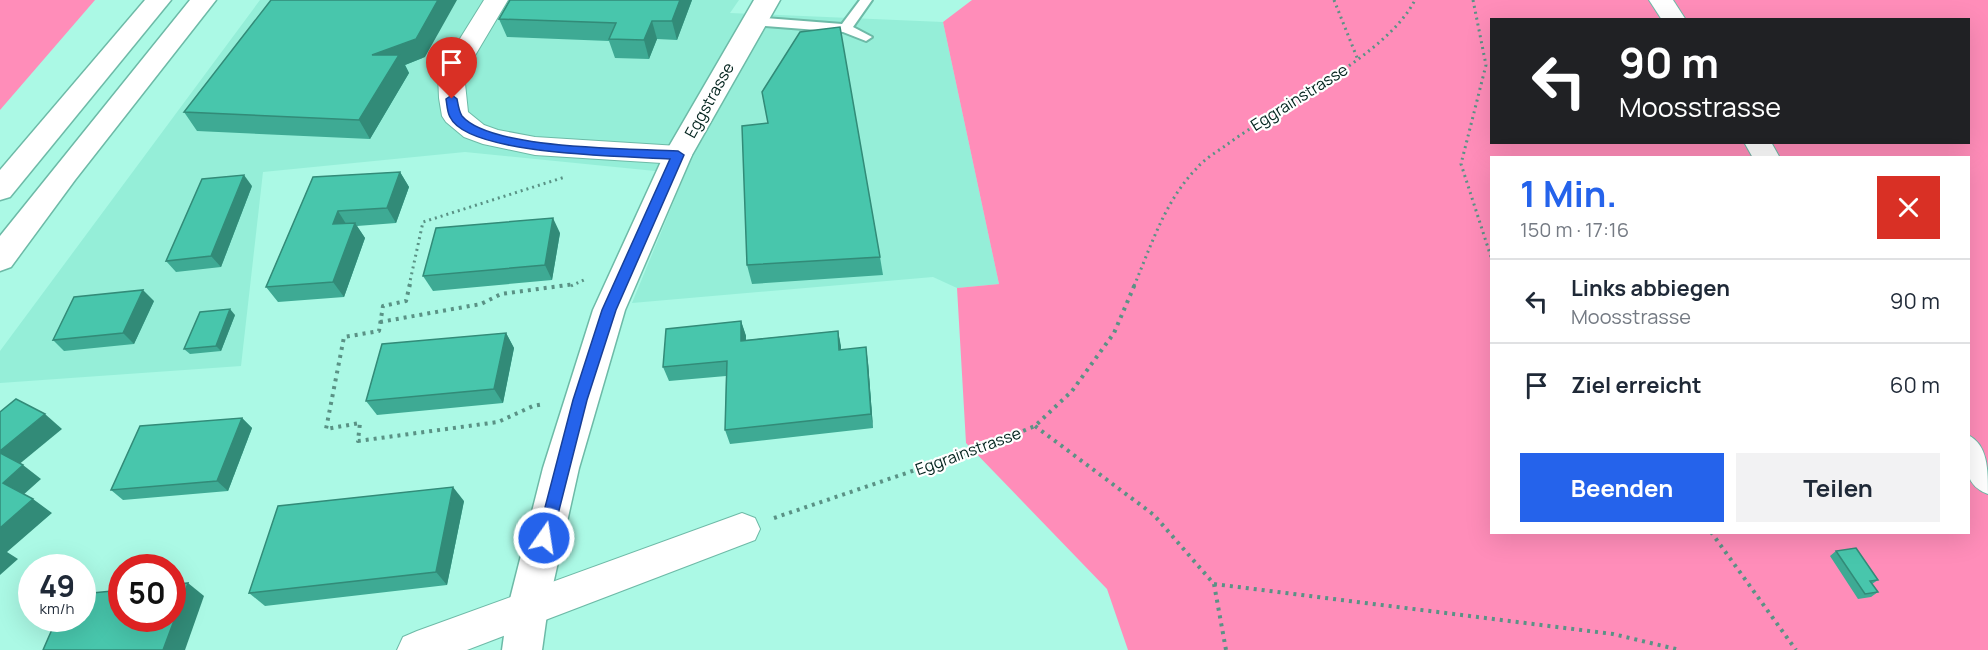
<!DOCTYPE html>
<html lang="de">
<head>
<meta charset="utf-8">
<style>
	:root { --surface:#fff; --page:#f2f2f3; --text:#1f2937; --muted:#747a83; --line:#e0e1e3; --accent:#2563eb }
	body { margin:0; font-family:Manrope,sans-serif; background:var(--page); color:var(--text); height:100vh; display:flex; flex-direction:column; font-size:22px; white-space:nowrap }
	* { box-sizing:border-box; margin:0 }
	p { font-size:20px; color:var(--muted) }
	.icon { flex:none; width:33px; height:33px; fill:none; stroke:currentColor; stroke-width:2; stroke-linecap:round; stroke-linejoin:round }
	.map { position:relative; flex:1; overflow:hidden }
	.details { position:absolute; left:1490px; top:156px; width:480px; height:378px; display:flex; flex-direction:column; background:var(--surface); border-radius:0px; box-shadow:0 6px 24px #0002 }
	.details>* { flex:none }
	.guide { position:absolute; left:1490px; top:18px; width:480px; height:126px; border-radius:0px; box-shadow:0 6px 24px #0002; background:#202124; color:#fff; overflow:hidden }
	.speed { position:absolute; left:18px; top:554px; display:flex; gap:12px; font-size:30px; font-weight:700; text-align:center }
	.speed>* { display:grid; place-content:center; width:78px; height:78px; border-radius:50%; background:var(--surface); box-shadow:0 6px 24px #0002; line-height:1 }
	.speed small { font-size:15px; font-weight:400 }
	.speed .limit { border:9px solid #d22; background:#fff; color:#111 }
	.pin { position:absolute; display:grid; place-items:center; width:51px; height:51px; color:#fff; margin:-62px -26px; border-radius:50% 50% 50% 0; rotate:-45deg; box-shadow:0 0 6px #0007 }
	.pin .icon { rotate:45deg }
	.me { position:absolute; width:66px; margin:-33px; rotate:13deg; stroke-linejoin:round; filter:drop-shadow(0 0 4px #0008) }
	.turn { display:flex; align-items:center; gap:21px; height:126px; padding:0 30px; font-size:27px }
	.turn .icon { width:78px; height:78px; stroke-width:2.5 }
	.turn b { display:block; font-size:42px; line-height:51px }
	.round { display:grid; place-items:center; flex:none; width:63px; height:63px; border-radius:0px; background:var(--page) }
	.overview { display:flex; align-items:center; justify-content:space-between; height:102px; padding:0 30px }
	h1 { font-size:36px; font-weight:700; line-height:45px; color:var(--accent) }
	.cta { display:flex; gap:12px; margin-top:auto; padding:12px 30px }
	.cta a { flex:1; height:69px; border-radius:0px; background:var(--accent); color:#fff; font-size:24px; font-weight:700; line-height:69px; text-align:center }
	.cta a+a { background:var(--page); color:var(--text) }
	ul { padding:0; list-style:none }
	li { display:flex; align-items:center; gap:18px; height:84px; padding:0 30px; border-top:2px solid var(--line) }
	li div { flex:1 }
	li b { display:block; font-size:22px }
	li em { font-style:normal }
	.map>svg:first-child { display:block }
	.built { fill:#95eed8 }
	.green { fill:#ff8db9; fill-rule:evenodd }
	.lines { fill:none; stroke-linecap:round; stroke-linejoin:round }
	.lane-casing { stroke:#6dbaa7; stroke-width:4 }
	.street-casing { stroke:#6dbaa7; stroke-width:2 }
	.secondary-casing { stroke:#6dbaa7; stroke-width:3 }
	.highway-casing { stroke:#6dbaa7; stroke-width:3 }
	.path-far1 { stroke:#5a9285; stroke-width:3; stroke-dasharray:2 4; stroke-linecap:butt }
	.path { stroke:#5a9285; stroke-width:4; stroke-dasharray:3 5; stroke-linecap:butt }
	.lane { fill:#fff; fill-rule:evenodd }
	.street { fill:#fff; fill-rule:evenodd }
	.secondary { fill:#fff; fill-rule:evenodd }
	.highway { fill:#fff; fill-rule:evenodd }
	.wall { fill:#3eaa94 }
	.shaded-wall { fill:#328b78 }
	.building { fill:#48c6ac; stroke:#328b78; stroke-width:1.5 }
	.route { fill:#2563eb; stroke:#184099; stroke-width:1.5 }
	.labels { text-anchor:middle; stroke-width:4.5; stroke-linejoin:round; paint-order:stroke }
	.street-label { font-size:16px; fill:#02231d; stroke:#fff }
</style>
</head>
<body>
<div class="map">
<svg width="1988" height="650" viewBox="0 0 1988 650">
	<rect width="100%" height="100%" fill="#abf9e5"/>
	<polygon class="built" points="260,0 739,0 730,13 943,22 999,284 957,288 933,277 632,303 685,174 465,152 263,172 241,366 0,383 0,351"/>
	<g class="green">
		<polygon points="0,0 95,0 0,110"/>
		<path d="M972 0H1988V650H1128L1107 589 966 443 957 288 999 284 943 22ZM1491 20H1968V142H1491ZM1491 158H1968V532H1491Z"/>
	</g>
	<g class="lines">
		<defs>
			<polygon id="lane" points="860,0 872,0 853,27 872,37 866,41 843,32 754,25 748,21 754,17 842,24"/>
			<g id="street">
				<polygon points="484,0 508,0 464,74 468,112 484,125 498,130 535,137 678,146 688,148 692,155 688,162 678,164 535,155 483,144 464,137 446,122 442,116 439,98 438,74"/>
				<polygon points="1649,0 1673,0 1686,20 1662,20"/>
				<polygon points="1744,142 1771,142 1780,158 1753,158"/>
				<path d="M1968 435C1988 445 1988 469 1988 494 1960 484 1968 460 1968 435Z"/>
				<polygon points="742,513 755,518 760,529 755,540 467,650 397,650 403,637 417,631"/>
			</g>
			<polygon id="secondary" points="754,0 780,0 692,155 625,310 579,468 548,607 542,650 502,650 508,607 543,468 593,310 664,155"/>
			<g id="highway">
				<polygon points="145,0 171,0 10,197 0,200 0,170"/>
				<polygon points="190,0 216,0 75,180 11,267 0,271 0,236"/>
			</g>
		</defs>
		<use href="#lane" class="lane-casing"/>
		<use href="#street" class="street-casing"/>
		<use href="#secondary" class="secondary-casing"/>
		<use href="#highway" class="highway-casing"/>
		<g class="path-far1">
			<polyline points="1334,0 1358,60"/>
			<polyline points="1473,0 1486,65 1461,164 1491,257"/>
			<polyline points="409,286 423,222 565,177"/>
			<polyline points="571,286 586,279"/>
			<path d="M1134 286C1151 246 1165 201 1196 169 1203 160 1215 153 1225 146 1278 106 1386 57 1415 0"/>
		</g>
		<g class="path">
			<polyline points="410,284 406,301 383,306 379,331 344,337 326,429 360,423 358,441 498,422 533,406 544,404"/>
			<polyline points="380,322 481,304 501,294 575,284"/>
			<polyline points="1035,426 1154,515 1214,584 1226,650"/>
			<polyline points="774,518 989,445 1035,426 1072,391 1114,333 1135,284"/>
			<polyline points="1711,532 1796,650"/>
			<polyline points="1214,584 1613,634 1680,650"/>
		</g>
		<use href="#lane" class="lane"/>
		<use href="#street" class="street"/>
		<use href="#secondary" class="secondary"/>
		<use href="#highway" class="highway"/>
	</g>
	<g class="wall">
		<polygon points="692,0 677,40 657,39 649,59 615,58 609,41 507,37 499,19"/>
		<polygon points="425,57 405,65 409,73 370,139 197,131 184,112"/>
		<polygon points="768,123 880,257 883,275 752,284 747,265"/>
		<polygon points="400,172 409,187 396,223 357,226 365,238 344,297 278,302 266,287 313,177"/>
		<polygon points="252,186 221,267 176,272 166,261"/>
		<polygon points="560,233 552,280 433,291 423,276"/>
		<polygon points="154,301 134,344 64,351 53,340"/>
		<polygon points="235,315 221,351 190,354 184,349"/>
		<polygon points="741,321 746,336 746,340 838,331 841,350 868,362 873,428 730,444 725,430 726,376 669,381 663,367"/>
		<polygon points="506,333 514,348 503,403 377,415 366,401"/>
		<polygon points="242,418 252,428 228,491 123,500 111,490"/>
		<polygon points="464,501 447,585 265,606 249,593"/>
		<polygon points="1836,551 1878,580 1872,584 1878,592 1871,597 1858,599 1830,556"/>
	</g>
	<g class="shaded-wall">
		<polygon points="438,0 457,0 425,57 405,65 409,73 370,139 359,120 372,55"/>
		<polygon points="680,0 692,0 677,40 672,21"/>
		<polygon points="652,21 657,39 649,59 644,40"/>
		<polygon points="400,172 409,187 396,223 387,208"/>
		<polygon points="244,175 252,186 221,267 211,256"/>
		<polygon points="338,211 348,227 333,224"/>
		<polygon points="553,218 560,233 552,280 545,265"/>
		<polygon points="355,223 365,238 344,297 333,282"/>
		<polygon points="143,290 154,301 134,344 123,333"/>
		<polygon points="230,309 235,315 221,351 216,346"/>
		<polygon points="741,321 746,336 745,355 741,341"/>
		<polygon points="838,331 841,346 841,365 839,350"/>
		<polygon points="506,333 514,348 503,403 494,389"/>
		<polygon points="866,347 868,362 873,428 871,414"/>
		<polygon points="45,414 62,429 17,466 0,453 0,451"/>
		<polygon points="242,418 252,428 228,491 217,481"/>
		<polygon points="23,465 41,479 22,496 3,483"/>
		<polygon points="453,487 464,501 447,585 436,572"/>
		<polygon points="33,499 52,513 7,552 18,559 0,575 0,528"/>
		<polygon points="188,583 204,596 185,650 163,650"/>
	</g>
	<g class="building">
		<polygon points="271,0 438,0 416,39 372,55 399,55 359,120 184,112"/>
		<polygon points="510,0 680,0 672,21 652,21 644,40 609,39 616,23 499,19"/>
		<polygon points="840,27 880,257 747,265 742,126 768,123 762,92 800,32"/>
		<polygon points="400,172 387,208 338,211 333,224 355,223 333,282 266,287 313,177"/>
		<polygon points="244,175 211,256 166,261 202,179"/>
		<polygon points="553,218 545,265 423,276 436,228"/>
		<polygon points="143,290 123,333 53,340 74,297"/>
		<polygon points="230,309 216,346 184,349 200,312"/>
		<polygon points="741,321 741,341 838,331 839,350 866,347 871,414 725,430 727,361 663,367 666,329"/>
		<polygon points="506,333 494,389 366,401 382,344"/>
		<polygon points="16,399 45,414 0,451 0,412"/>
		<polygon points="242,418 217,481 111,490 140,426"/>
		<polygon points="0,453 23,465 3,483 33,499 0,528"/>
		<polygon points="453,487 436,572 249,593 278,506"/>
		<polygon points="1856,548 1878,580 1870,581 1878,592 1865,594 1836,551"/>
		<polygon points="188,583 163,650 43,650 57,618 82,618 82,594 122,590 122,618 172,618 172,585"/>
	</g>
	<path class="route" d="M452 95 457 99C458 104 459 112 462 116 491 150 631 148 678 151L684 155 616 310 587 400 552 538 550 543 544 545 539 543 537 538 573 400 602 310 670 159C629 156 468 156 450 117 447 112 447 104 446 99Z"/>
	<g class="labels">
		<g class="street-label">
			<text transform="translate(1299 97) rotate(-32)" y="6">Eggrainstrasse</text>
			<text transform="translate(709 100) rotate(-61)" y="6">Eggstrasse</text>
			<text transform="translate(968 451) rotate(-20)" y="6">Eggrainstrasse</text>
		</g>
	</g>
</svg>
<div class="speed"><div>49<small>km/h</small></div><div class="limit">50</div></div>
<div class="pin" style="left:452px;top:99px;background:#d93025"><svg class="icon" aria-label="arrive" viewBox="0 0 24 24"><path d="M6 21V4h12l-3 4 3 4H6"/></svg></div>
<svg class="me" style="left:544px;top:538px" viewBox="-20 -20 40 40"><circle r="17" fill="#2563eb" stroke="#fff" stroke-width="3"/><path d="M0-11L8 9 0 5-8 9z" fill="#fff"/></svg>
<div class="guide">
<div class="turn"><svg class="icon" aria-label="left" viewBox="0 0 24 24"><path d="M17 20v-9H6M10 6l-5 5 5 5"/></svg><div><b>90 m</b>Moosstrasse</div></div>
</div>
<section class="details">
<div class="overview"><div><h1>1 Min.</h1><p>150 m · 17:16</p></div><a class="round" style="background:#d93025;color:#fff"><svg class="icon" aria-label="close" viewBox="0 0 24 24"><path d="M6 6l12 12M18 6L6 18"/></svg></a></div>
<ul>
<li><svg class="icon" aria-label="left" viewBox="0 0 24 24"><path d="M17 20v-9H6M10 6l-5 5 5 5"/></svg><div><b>Links abbiegen</b><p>Moosstrasse</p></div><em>90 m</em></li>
<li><svg class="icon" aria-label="arrive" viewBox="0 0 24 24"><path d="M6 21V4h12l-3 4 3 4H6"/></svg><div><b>Ziel erreicht</b></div><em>60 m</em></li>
</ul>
<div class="cta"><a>Beenden</a><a>Teilen</a></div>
</section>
</div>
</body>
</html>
